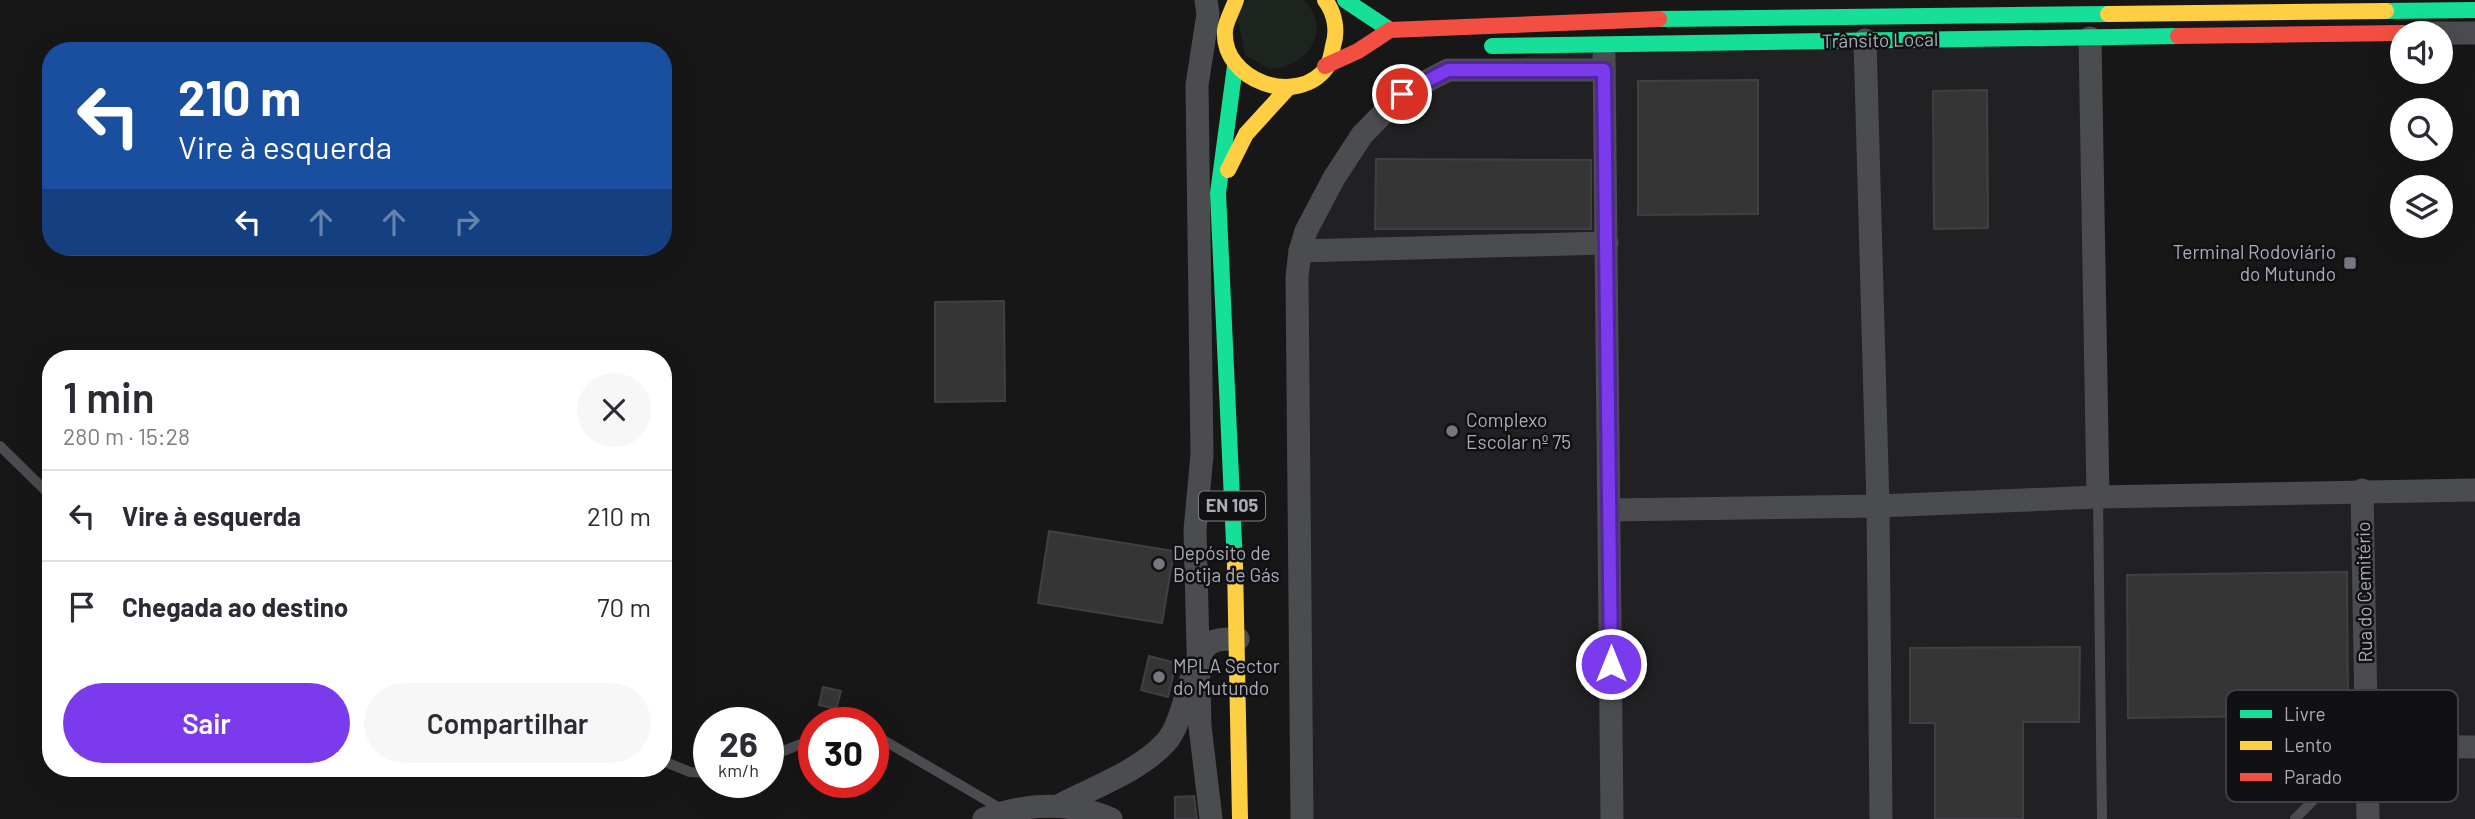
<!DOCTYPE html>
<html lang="pt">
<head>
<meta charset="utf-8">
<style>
	:root { --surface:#fff; --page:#f7f7f7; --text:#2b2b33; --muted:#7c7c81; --line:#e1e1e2; --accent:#7c3aed }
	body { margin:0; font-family:Barlow,sans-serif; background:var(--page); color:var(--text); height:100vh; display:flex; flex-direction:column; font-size:26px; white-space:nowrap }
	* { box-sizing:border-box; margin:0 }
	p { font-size:23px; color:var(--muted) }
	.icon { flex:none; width:38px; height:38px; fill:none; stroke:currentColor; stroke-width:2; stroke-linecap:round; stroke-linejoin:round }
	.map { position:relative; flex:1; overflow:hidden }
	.panel { position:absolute; left:42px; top:350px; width:630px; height:427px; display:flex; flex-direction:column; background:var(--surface); border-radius:28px; box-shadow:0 7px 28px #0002 }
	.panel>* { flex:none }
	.top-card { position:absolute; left:42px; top:42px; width:630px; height:214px; border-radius:28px; box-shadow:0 7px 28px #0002; background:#1a4fa0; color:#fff; overflow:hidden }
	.controls { position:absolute; left:2390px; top:21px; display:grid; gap:14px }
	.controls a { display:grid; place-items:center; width:63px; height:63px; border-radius:50%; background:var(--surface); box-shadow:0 7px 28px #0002; font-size:35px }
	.speed { position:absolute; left:693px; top:707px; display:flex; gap:14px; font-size:35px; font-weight:700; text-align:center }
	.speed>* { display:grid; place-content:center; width:91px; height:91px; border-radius:50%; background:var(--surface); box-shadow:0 7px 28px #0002; line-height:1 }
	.speed small { font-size:18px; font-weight:400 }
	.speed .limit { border:10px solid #d22; background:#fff; color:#111 }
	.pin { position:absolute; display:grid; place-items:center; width:60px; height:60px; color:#fff; margin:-30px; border:4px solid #fff; border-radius:50%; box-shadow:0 2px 7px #0007 }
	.me { position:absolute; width:77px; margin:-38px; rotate:0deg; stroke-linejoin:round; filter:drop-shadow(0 0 5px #0008) }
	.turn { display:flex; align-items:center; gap:24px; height:147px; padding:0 21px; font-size:32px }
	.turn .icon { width:91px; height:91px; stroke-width:2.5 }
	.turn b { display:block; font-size:49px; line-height:60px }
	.lanes { display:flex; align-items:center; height:66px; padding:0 21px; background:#0003; justify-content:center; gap:35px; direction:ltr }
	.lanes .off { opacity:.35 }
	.round { display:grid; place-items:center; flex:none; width:74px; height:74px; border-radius:37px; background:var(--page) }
	.summary { display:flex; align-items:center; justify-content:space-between; height:119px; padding:0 21px }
	h1 { font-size:42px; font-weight:600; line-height:52px }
	.action { display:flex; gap:14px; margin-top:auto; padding:14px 21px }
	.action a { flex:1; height:80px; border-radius:42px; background:var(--accent); color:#fff; font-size:28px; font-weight:600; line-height:80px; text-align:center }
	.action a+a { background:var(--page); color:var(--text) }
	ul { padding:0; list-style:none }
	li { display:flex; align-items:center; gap:21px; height:91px; padding:0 21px; border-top:2px solid var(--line) }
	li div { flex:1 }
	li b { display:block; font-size:26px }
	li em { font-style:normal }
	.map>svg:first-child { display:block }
	.built { fill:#212123 }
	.green { fill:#1d241e }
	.building { fill:#353536; stroke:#3f4043; stroke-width:2 }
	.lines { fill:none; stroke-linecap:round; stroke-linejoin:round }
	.lane { stroke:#4b4c50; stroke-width:10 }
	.street { stroke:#4b4c50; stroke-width:23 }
	.fast { stroke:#16e098; stroke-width:16 }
	.slow { stroke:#ffcf43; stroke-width:16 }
	.jam { stroke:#f24e42; stroke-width:16 }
	.route-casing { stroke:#51269a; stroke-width:18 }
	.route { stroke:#7c3aed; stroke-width:12 }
	.poi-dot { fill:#757880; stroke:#111113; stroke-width:2.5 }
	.labels { text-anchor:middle; stroke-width:5; stroke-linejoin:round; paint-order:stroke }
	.shield { fill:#111113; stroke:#7b7e86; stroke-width:2 }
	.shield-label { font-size:18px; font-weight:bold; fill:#a8adb8 }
	.street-label { font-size:19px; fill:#a8adb8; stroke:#111113 }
	.poi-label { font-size:19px; fill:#a8adb8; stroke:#111113; text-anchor:start }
	.key { fill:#111113; stroke:#3e4045; stroke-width:2 }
	.key-label { font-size:19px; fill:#a8adb8 }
</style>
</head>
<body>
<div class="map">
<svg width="2475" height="819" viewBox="0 0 2475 819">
	<rect width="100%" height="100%" fill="#171717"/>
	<polygon class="built" points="2090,38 2098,497 2475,490 2475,819 1302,819 1297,277 1362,135 1448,70 1604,44"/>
	<path class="green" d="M1247 0H1304C1334 31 1306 68 1269 69L1245 55 1237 15Z"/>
	<g class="building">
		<polygon points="1758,80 1758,214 1638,215 1638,81"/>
		<polygon points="1987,90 1988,228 1934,229 1933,91"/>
		<polygon points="1376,159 1591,160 1591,229 1375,229"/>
		<polygon points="1004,301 1005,401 935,402 935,302"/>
		<polygon points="1049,531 1174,551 1162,623 1038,603"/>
		<polygon points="2347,572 2348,715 2128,718 2127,575"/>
		<polygon points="2080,647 2079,722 2023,722 2023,819 1935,819 1935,723 1910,723 1910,648"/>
		<polygon points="1149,656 1176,663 1168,697 1141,690"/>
		<polygon points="823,687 841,691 836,709 819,705"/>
		<polygon points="1194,796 1197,819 1175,819 1175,797"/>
	</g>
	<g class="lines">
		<g class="lane">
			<polyline points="0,446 51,496"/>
			<polyline points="2098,497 2102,819"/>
			<polyline points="873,734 1003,810"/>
			<polyline points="768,757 814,739"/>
			<polyline points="663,761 690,772 709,773"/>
			<polyline points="2295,819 2364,748"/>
		</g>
		<g class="street">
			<polyline points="1206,0 1208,14 1197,85 1202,455 1195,530 1200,726 1211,819"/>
			<polyline points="2419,33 2475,33"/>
			<polyline points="2090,38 2098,497"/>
			<polyline points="1865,40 1878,506 1881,819"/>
			<polyline points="1604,56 1612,819"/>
			<polyline points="1300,251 1607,243"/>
			<polyline points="2362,490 2368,819"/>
			<polyline points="1610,510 1878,506 2098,497 2475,490"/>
			<polyline points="2366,746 2475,747"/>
			<path d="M1060 805C1094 787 1140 771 1166 742 1187 719 1189 654 1212 642 1220 638 1230 639 1238 639"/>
			<path d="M984 819C1025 803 1071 801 1111 819"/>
			<polyline points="1302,819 1297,277 1300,251 1306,231 1334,178 1362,135 1402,94 1448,70 1604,70"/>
		</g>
		<g class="fast">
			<polyline points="1345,0 1390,30"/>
			<polyline points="2386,11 2475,10"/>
			<polyline points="1659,19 2108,14"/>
			<polyline points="1492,46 2178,36"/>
			<polyline points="1235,565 1218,193 1235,66"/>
		</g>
		<g class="slow">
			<path d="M1236 0C1233 9 1226 21 1225 30 1221 81 1298 108 1327 67 1330 61 1332 52 1333 46 1338 31 1335 13 1325 0"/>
			<polyline points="2108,14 2386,11"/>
			<polyline points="1228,170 1246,134 1288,88"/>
			<polyline points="1235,565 1240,819"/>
		</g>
		<g class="jam">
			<polyline points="2178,36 2403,33"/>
			<polyline points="1325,66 1358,51 1390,30 1659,19"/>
		</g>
	</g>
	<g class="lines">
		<defs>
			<polyline id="route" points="1402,94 1448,70 1604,70 1611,664"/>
		</defs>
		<use href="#route" class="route-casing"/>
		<use href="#route" class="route"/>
	</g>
	<g class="poi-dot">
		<rect x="2343" y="256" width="14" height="14" rx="3.5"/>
		<circle cx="1452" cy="431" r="7"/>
		<circle cx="1159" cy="564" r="7"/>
		<circle cx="1159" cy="677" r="7"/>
	</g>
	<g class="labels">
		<rect class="shield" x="1199" y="491.5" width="66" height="29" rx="5"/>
		<g class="shield-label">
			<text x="1232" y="512">EN 105</text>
		</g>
		<g class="street-label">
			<text transform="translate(1880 40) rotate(-1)" y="7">Trânsito Local</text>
			<text transform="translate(2364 592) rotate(-91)" y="7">Rua do Cemitério</text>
		</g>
		<g class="poi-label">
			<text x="2336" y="259" text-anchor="end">Terminal Rodoviário<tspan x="2336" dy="22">do Mutundo</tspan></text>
			<text x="1466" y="427">Complexo<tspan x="1466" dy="22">Escolar nº 75</tspan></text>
			<text x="1173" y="560">Depósito de<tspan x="1173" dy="22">Botija de Gás</tspan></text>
			<text x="1173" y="673">MPLA Sector<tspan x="1173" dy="22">do Mutundo</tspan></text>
		</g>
	</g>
	<rect x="2226" y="690" width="232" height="112" rx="10" class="key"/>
	<rect x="2240" y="710" width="32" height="8" fill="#16e098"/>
	<rect x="2240" y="741" width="32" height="9" fill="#ffcf43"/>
	<rect x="2240" y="773" width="32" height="8" fill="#f24e42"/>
	<g class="key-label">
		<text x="2284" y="721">Livre</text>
		<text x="2284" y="752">Lento</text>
		<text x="2284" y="784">Parado</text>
	</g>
</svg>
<div class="controls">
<a><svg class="icon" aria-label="sound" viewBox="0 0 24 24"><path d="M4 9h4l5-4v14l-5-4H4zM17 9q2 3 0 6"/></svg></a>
<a><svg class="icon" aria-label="search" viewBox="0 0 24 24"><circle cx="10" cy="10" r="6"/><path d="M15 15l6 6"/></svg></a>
<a><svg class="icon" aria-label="layers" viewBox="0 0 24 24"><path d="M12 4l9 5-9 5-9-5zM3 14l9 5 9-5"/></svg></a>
</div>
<div class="speed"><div>26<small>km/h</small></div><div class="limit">30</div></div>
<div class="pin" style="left:1402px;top:94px;background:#d93025"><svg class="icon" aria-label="arrive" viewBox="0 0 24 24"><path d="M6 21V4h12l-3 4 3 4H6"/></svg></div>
<svg class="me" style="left:1611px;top:664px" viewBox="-20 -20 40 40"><circle r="17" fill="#7c3aed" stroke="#fff" stroke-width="3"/><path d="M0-11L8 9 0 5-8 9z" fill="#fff"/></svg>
<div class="top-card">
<div class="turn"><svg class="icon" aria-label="left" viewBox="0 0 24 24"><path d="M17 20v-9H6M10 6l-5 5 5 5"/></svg><div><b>210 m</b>Vire à esquerda</div></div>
<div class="lanes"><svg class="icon" aria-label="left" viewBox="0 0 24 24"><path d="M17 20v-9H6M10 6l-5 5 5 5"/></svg><svg class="icon off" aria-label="ahead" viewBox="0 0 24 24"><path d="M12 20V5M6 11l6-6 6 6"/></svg><svg class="icon off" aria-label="ahead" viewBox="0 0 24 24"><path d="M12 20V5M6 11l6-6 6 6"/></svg><svg class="icon off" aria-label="right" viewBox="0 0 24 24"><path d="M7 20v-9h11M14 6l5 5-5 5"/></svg></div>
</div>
<section class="panel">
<div class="summary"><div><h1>1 min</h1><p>280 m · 15:28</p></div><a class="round"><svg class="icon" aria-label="close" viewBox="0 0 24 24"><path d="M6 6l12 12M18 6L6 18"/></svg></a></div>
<ul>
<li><svg class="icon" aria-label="left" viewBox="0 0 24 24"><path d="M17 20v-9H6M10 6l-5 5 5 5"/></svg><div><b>Vire à esquerda</b></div><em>210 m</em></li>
<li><svg class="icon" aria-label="arrive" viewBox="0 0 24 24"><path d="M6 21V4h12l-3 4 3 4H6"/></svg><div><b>Chegada ao destino</b></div><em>70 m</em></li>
</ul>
<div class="action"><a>Sair</a><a>Compartilhar</a></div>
</section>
</div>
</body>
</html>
